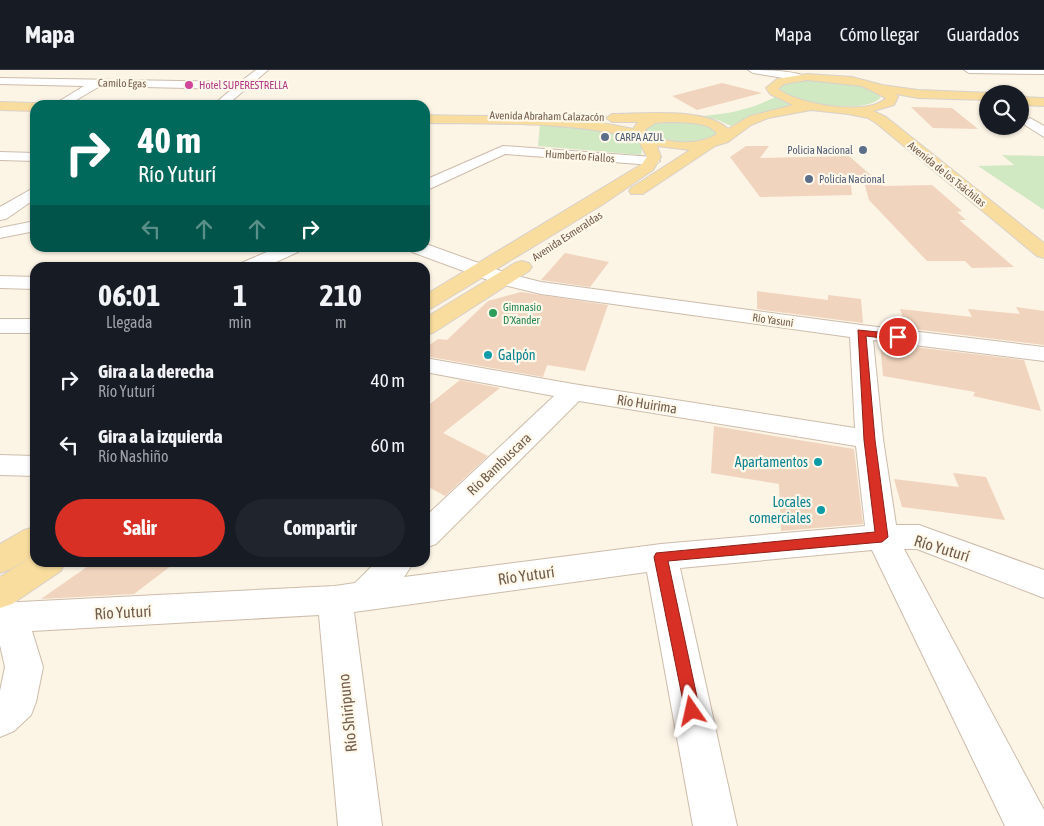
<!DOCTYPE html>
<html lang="es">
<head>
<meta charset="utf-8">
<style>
	:root { --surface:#171b24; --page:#20242c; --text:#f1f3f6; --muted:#9ea1a6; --line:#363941; --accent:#d93025 }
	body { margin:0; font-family:"Asap Condensed",sans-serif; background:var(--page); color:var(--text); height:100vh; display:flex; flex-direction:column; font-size:19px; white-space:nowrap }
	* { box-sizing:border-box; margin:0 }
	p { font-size:16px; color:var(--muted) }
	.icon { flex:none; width:28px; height:28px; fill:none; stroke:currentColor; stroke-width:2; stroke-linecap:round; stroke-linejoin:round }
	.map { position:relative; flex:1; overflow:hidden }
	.panel { position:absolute; left:30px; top:192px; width:400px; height:305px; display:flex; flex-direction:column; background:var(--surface); border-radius:15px; box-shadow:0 1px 4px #0004 }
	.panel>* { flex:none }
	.guide { position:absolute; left:30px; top:30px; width:400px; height:152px; border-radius:15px; box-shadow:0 1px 4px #0004; background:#00695c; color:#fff; overflow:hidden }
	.controls { position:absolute; left:979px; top:15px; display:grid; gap:10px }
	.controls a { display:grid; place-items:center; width:50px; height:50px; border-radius:50%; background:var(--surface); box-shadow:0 1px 4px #0004; font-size:25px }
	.pin { position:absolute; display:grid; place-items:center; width:42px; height:42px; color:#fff; margin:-21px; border:2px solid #fff; border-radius:50%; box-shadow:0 1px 5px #0007 }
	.me { position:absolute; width:55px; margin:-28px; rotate:349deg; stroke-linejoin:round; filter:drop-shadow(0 0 4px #0008) }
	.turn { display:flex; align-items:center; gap:18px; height:105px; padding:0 25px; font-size:22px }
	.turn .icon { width:65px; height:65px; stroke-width:2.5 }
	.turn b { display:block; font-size:35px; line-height:42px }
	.lanes { display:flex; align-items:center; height:48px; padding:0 25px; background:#0003; justify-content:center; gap:25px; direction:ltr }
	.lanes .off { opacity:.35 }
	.eta { display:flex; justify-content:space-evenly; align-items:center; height:85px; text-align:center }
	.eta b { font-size:30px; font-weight:700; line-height:35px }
	.cta { display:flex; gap:10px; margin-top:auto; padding:10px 25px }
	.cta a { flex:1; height:58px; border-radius:30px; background:var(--accent); color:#fff; font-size:20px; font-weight:700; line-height:58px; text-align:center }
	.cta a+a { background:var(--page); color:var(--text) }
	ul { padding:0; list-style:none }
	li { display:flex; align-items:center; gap:15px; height:65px; padding:0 25px }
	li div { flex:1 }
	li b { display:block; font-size:19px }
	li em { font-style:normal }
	header { display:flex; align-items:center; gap:30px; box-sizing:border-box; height:70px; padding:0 25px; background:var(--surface); border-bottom:1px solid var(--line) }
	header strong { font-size:24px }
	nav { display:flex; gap:28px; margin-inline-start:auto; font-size:18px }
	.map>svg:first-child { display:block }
	.green { fill:#d1e9c3 }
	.building { fill:#f1d4bd }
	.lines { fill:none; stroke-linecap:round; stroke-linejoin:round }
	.minor-casing { stroke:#cdbcab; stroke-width:2 }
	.major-casing { stroke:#d8d1cc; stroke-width:2 }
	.minor { fill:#fff; fill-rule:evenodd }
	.major { fill:#f9dd9e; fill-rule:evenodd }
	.route { fill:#d93025; stroke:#8d1f18 }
	.hotel-dot { fill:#d1479c; stroke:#fff8eb; stroke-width:2 }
	.service-dot { fill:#5c6f8a; stroke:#fff8eb; stroke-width:2 }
	.leisure-dot { fill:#2e9e5b; stroke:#fff8eb; stroke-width:2 }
	.culture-dot { fill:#0f9aa8; stroke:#fff8eb; stroke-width:2 }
	.labels { text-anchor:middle; stroke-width:4.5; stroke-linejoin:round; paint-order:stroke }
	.far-street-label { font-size:11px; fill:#745c4a; stroke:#fff8eb }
	.far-hotel-label { font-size:11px; fill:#b23c85; stroke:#fff8eb; text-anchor:start }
	.far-service-label { font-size:11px; fill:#4e5e75; stroke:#fff8eb; text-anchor:start }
	.far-leisure-label { font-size:11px; fill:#27864d; stroke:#fff8eb; text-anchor:start }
	.culture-label { font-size:14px; fill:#0d838f; stroke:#fff8eb; text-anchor:end }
	.street-label { font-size:14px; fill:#745c4a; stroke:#fff8eb }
	.near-street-label { font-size:16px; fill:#745c4a; stroke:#fff8eb }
</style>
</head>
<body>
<header>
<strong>Mapa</strong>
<nav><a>Mapa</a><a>Cómo llegar</a><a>Guardados</a></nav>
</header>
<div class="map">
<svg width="1044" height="756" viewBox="0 0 1044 756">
	<rect width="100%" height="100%" fill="#fcf4e5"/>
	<g class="green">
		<path d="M814 9C831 11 872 12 881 27 868 45 793 35 780 19 786 9 804 10 814 9Z"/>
		<path d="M775 27 785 32 802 36 754 44 731 56 718 50 702 46C728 44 752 39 775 27Z"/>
		<path d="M682 50 709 56 716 61V66C693 73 665 78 646 61L647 57 654 53Z"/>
		<path d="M540 54 585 55 633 66C639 71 644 77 641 85L538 76Z"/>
		<polygon points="1002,85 1044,86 1044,140 978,96 1014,95"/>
	</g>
	<g class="building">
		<polygon points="722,13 762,23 697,40 672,26"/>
		<polygon points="911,37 952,38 978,59 933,58"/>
		<polygon points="746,76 769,76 760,88 849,86 883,116 932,115 962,141 957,142 966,150 959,150 1014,197 972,198 965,191 927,191 869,130 862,105 850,107 852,125 760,127 730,87"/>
		<polygon points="565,183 609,192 590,217 541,210"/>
		<polygon points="757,221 828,230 828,225 861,229 863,253 757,239"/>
		<polygon points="521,222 608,235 585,301 547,295 543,307 425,286 425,278 438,269 447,270 488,231"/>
		<polygon points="1016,237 1044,241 1044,275 906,258 900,239 972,247 968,239 1020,244"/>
		<polygon points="880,273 1024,290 1041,341 973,326 975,322 883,306"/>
		<polygon points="460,310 500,318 443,363 488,386 445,426 425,415 425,338"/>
		<polygon points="714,356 854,379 863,454 781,461 779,414 711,403"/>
		<polygon points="953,403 986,407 1005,450 902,437 894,409 959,417"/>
		<polygon points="94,492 176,492 134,524 41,529"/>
	</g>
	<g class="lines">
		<defs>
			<g id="minor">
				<polygon points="256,0 268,0 227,35 213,35 232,19 100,16 68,35 53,35 84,16 0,14 0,8 240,12"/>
				<path d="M748 0C762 0 798 0 808 8L802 11 753 3Z"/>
				<polygon points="964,0 1044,0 1044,4 969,3"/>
				<polygon points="1030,48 1044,56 1044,67 1025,55 1023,52"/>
				<polygon points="503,76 653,87 660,91 653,95 505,84 425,121 425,110"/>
				<polygon points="0,82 35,83 35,91 0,90"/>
				<polygon points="35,117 35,129 6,149 0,150 0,137"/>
				<polygon points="35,151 35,161 0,168 0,158"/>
				<polygon points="426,174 509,204 541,212 861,255 1044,277 1044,291 873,270 883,369 896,455 919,455 1044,500 1044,528 917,479 904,479 1044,740 1044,756 1005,756 872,480 680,498 737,756 693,756 647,502 354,542 382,756 338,756 319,545 32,561 43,597 36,632 31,645 14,661 0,667 0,621 5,597 0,575 0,533 335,516 355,513 376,492 414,492 404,507 661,474 865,456 856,376 579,331 436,474 425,478 425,447 554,326 425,302 425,288 573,314 855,358 850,267 541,224 496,213 412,182 410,178 425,178"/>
				<polygon points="276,178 300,178 298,182 263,198 237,198 239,194"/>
				<polygon points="0,206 35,207 35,219 0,218"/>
				<rect x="0" y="249" width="35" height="14"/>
				<polygon points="0,385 35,386 35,406 0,405"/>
			</g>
			<g id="major">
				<path d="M807 4 852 7 882 15 918 20 992 23 988 24V30L918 28 896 24 898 27 894 35 873 41 886 47 1044 173V188L1037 186 876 53 868 48 848 44 811 40 768 48 751 55 728 72 715 76 643 124H631L629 121 631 118 690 80 657 76 661 87 653 100 602 135 432 238 425 240V225L642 94 647 87 637 68C568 51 496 54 425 53V45C494 47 565 43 633 59L638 52H612L606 48 612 44C642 44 706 37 728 59L750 46 793 35 770 24 766 18 777 9ZM807 10 862 16 886 28C868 47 797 34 778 19L784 14ZM668 52C682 53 710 51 717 64 698 76 663 75 645 60L655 53Z"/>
				<polygon points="1020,27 1044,28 1044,36 1020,35"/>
				<polygon points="0,32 35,33 40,35 35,35 35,41 0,40"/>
				<polygon points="522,191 529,193 532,197 529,201 433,263 425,265 425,248 515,193"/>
				<polygon points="35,457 35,484 11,499 0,503 0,474 24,460"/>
				<polygon points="35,484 35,492 65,492 61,501 12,534 0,538 0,507"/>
			</g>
		</defs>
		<use href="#minor" class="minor-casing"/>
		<use href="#major" class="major-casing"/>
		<use href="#minor" class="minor"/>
		<use href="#major" class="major"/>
	</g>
	<polygon class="route" points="858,260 898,264 903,267 898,270 866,266 875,370 888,467 882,472 668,491 700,641 697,646 692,648 686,646 654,487 656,483 875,462 864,370"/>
	<circle class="hotel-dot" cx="189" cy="15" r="5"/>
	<g class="service-dot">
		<circle cx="605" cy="67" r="5"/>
		<circle cx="863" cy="80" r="5"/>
		<circle cx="809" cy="109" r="5"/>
	</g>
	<circle class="leisure-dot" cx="493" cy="243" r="5"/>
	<g class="culture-dot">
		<circle cx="488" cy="285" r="5"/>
		<circle cx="818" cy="392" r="5"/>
		<circle cx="821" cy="440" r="5"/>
	</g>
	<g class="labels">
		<g class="far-street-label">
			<text transform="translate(122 13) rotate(1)" y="4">Camilo Egas</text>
			<text transform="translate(547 46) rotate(1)" y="4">Avenida Abraham Calazacón</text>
			<text transform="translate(580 86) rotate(4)" y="4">Humberto Fiallos</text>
			<text transform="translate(947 104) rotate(39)" y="4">Avenida de los Tsáchilas</text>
			<text transform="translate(567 166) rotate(-33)" y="4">Avenida Esmeraldas</text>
			<text transform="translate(773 250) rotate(8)" y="4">Río Yasuní</text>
		</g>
		<g class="far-hotel-label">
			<text x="199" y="19">Hotel SUPERESTRELLA</text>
		</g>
		<g class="far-service-label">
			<text x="615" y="71">CARPA AZUL</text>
			<text x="853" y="84" text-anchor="end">Policia Nacional</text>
			<text x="819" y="113">Policía Nacional</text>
		</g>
		<g class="far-leisure-label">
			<text x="503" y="241">Gimnasio<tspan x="503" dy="13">D'Xander</tspan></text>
		</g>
		<g class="culture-label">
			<text x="498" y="290" text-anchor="start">Galpón</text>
			<text x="808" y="397">Apartamentos</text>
			<text x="811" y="437">Locales<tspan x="811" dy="16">comerciales</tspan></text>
		</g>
		<g class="street-label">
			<text transform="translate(647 334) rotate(9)" y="5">Río Huirima</text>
			<text transform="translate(499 394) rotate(-44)" y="5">Río Bambuscara</text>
		</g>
		<g class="near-street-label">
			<text transform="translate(942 478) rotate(17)" y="6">Río Yuturí</text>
			<text transform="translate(526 505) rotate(-8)" y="6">Río Yuturí</text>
			<text transform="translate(123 542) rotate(-3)" y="6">Río Yuturí</text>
			<text transform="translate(347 643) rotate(-96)" y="6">Río Shiripuno</text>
		</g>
	</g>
</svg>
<div class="controls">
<a><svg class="icon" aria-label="search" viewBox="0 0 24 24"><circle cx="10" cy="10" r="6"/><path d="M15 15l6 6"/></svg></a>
</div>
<div class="pin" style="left:898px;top:267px;background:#d93025"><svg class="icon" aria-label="arrive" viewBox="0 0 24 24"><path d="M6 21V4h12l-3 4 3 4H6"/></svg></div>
<svg class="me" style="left:692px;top:641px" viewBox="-20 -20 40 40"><path d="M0-17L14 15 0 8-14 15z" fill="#d93025" stroke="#fff" stroke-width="4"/></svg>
<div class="guide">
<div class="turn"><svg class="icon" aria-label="right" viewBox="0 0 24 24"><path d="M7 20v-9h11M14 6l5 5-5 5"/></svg><div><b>40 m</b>Río Yuturí</div></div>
<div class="lanes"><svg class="icon off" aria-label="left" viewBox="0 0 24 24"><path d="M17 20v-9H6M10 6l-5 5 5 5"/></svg><svg class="icon off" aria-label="ahead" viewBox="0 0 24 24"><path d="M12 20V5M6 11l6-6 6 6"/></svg><svg class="icon off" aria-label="ahead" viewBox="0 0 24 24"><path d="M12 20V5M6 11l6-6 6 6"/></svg><svg class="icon" aria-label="right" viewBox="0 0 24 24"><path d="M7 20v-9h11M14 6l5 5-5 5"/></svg></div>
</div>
<section class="panel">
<div class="eta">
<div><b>06:01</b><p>Llegada</p></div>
<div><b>1</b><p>min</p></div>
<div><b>210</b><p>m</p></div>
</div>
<ul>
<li><svg class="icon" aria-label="right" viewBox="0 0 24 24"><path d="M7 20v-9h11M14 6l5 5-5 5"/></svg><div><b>Gira a la derecha</b><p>Río Yuturí</p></div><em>40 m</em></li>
<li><svg class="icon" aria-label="left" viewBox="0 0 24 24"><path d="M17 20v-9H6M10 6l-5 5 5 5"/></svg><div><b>Gira a la izquierda</b><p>Río Nashiño</p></div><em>60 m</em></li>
</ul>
<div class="cta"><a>Salir</a><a>Compartir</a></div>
</section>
</div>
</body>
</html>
